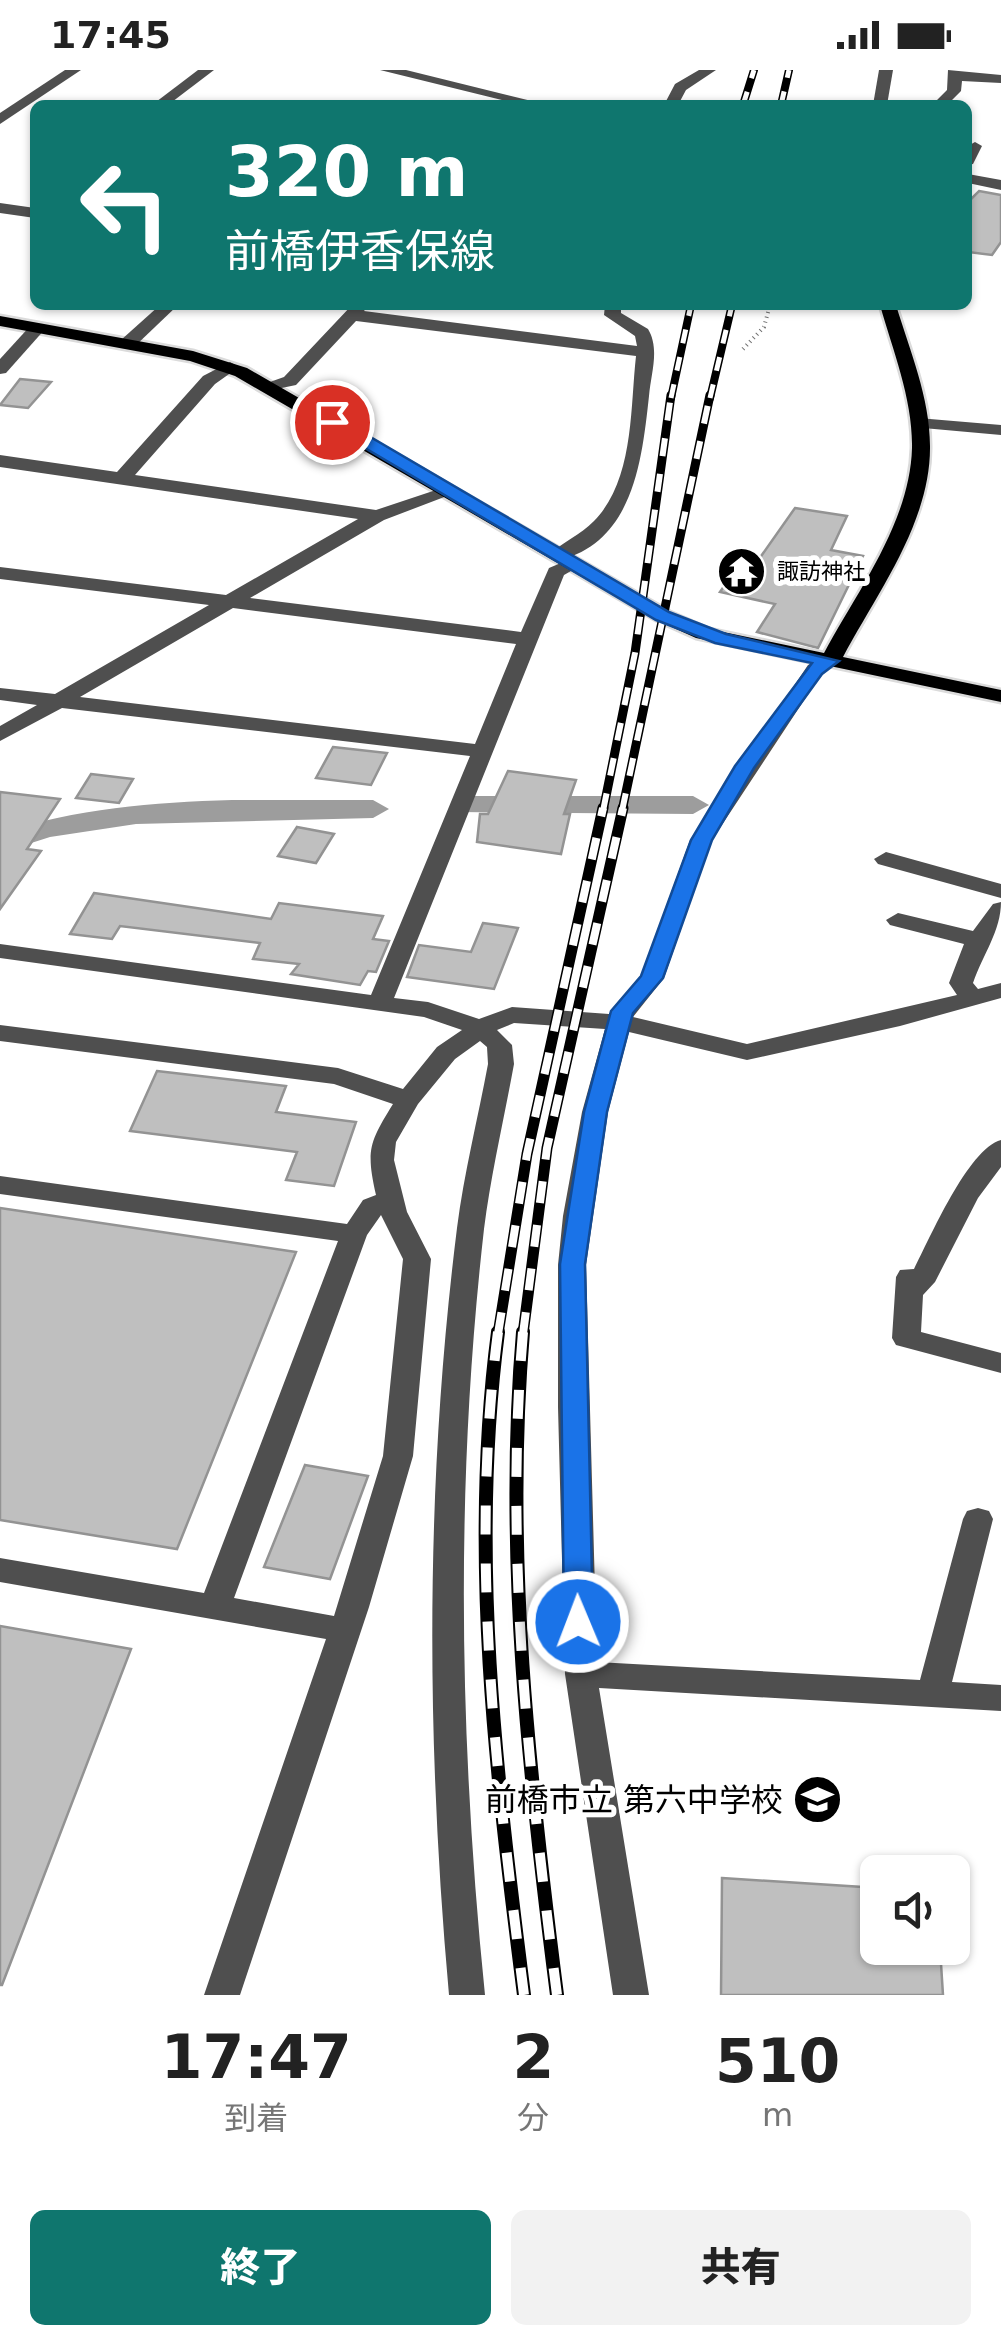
<!DOCTYPE html>
<html lang="ja">
<head>
<meta charset="utf-8">
<style>
	:root { --surface:#fff; --page:#f2f2f2; --text:#222; --muted:#767676; --accent:#0f766e }
	body { margin:0; font-family:"DejaVu Sans","Noto Sans JP",sans-serif; background:var(--page); color:var(--text); height:100vh; display:flex; flex-direction:column; font-size:38px; white-space:nowrap }
	* { box-sizing:border-box; margin:0 }
	p { font-size:32px; color:var(--muted) }
	.icon { flex:none; width:55px; height:55px; fill:none; stroke:currentColor; stroke-width:2; stroke-linecap:round; stroke-linejoin:round }
	.map { position:relative; height:1925px; overflow:hidden }
	.drawer { display:flex; flex-direction:column; background:var(--surface); flex:1 }
	.drawer>* { flex:none }
	.banner { position:absolute; left:30px; top:30px; width:942px; height:210px; border-radius:15px; box-shadow:0 2px 8px #0004; background:#0f766e; color:#fff; overflow:hidden }
	.controls { position:absolute; left:860px; top:1785px; display:grid; gap:20px }
	.controls a { display:grid; place-items:center; width:110px; height:110px; border-radius:15px; background:var(--surface); box-shadow:0 2px 8px #0004; font-size:50px }
	.pin { position:absolute; display:grid; place-items:center; width:85px; height:85px; color:#fff; margin:-42px; border:5px solid #fff; border-radius:50%; box-shadow:0 2px 10px #0007 }
	.me { position:absolute; width:110px; margin:-55px; rotate:359deg; stroke-linejoin:round; filter:drop-shadow(0 0 8px #0008) }
	.turn { display:flex; align-items:center; gap:35px; height:210px; padding:0 30px; font-size:45px }
	.turn .icon { width:130px; height:130px; stroke-width:2.5 }
	.turn b { display:block; font-size:70px; line-height:85px }
	.eta { display:flex; justify-content:space-evenly; align-items:center; height:170px; text-align:center }
	.eta b { font-size:60px; font-weight:800; line-height:70px }
	.action { display:flex; gap:20px; margin-top:auto; padding:20px 30px }
	.action a { flex:1; height:115px; border-radius:15px; background:var(--accent); color:#fff; font-size:40px; font-weight:800; line-height:115px; text-align:center }
	.action a+a { background:var(--page); color:var(--text) }
	.status { display:flex; justify-content:space-between; align-items:center; height:70px; padding:0 50px; background:var(--surface); direction:ltr }
	.status svg { height:28px; fill:currentColor }
	.map>svg:first-child { display:block }
	.lines { fill:none; stroke-linecap:round; stroke-linejoin:round }
	.canal { fill:#9d9d9d; fill-rule:evenodd }
	.building { fill:#bfbfbf; stroke:#939393; stroke-width:2.5 }
	.major-casing { stroke:#dbdbdb; stroke-width:5 }
	.path { stroke:#717171; stroke-width:4; stroke-dasharray:1 4; stroke-linecap:butt }
	.minor { fill:#4f4f4f; fill-rule:evenodd }
	.major { fill:#000; fill-rule:evenodd }
	.rail-far3-casing { stroke:#000; stroke-width:8 }
	.rail-far2-casing { stroke:#000; stroke-width:9 }
	.rail-far1-casing { stroke:#000; stroke-width:11 }
	.rail-casing { stroke:#000; stroke-width:14 }
	.rail-far3 { stroke:#fff; stroke-width:5; stroke-dasharray:14; stroke-linecap:butt }
	.rail-far2 { stroke:#fff; stroke-width:6; stroke-dasharray:18; stroke-linecap:butt }
	.rail-far1 { stroke:#fff; stroke-width:8; stroke-dasharray:22; stroke-linecap:butt }
	.rail { stroke:#fff; stroke-width:10; stroke-dasharray:29; stroke-linecap:butt }
	.route { fill:#1a73e8; stroke:#114b97; stroke-width:2.5 }
	.labels { text-anchor:middle; stroke-width:10; stroke-linejoin:round; paint-order:stroke }
	.far-poi-label { font-size:22px; fill:#000; stroke:#fff; text-anchor:start }
	.near-poi-label { font-size:32px; fill:#000; stroke:#fff; text-anchor:end }
</style>
</head>
<body>
<div class="status"><b>17:45</b><svg viewBox="0 0 49 12"><path d="M0 12V9h3v3zM5 12V6h3v6zM10 12V3h3v9zM15 12V0h3v12zM26 1h20v11H26zM47 4h2v5h-2z"/></svg></div>
<div class="map">
<svg width="1001" height="1925" viewBox="0 0 1001 1925">
	<rect width="100%" height="100%" fill="#fff"/>
	<g class="lines">
		<g class="canal">
			<polygon points="467,726 693,726 709,735 693,744 456,742 451,735"/>
			<path d="M232 730H373L389 739 373 748 136 754 50 767 0 783V763C76 739 153 732 232 730Z"/>
		</g>
	</g>
	<g class="building">
		<polygon points="979,121 1001,125 1001,172 992,185 968,182 968,132"/>
		<polygon points="20,309 51,312 28,338 0,335"/>
		<polygon points="795,438 847,446 831,480 863,486 818,578 757,562 775,534 720,522 737,498 752,499"/>
		<polygon points="333,677 387,683 371,715 316,708"/>
		<polygon points="508,701 576,710 564,744 570,744 561,784 477,772 480,744 488,744"/>
		<polygon points="91,704 133,709 119,733 76,728"/>
		<polygon points="0,722 60,729 27,779 41,781 0,839"/>
		<polygon points="297,757 334,764 316,793 278,786"/>
		<polygon points="94,823 271,849 279,833 383,846 373,869 389,871 376,902 368,901 360,915 291,904 299,894 253,889 260,873 120,856 112,869 70,864"/>
		<polygon points="483,853 518,858 494,919 407,907 419,875 471,882"/>
		<polygon points="157,1001 286,1016 276,1042 356,1052 334,1116 286,1110 297,1082 130,1061"/>
		<polygon points="0,1138 296,1182 177,1479 0,1450"/>
		<polygon points="305,1395 368,1406 330,1509 264,1497"/>
		<polygon points="0,1556 131,1579 2,1915 0,1915"/>
		<polygon points="722,1808 878,1818 878,1878 940,1878 943,1925 721,1925"/>
	</g>
	<g class="lines">
		<defs>
			<path id="major" d="M880 235H896C910 281 930 328 930 376 931 452 877 523 843 587L1001 620V632L696 568 656 550 235 306 190 291 0 256V246L193 281 247 298 670 542 709 559 824 583C858 520 910 452 912 378 913 330 893 281 880 235Z"/>
		</defs>
		<use href="#major" class="major-casing"/>
		<polyline class="path" points="743,279 764,257 770,235"/>
		<g class="minor">
			<polygon points="65,0 81,0 0,54 0,43"/>
			<polygon points="198,0 214,0 168,35 152,35"/>
			<polygon points="380,0 406,0 548,35 522,35"/>
			<polygon points="699,0 716,0 686,20 678,35 664,35 675,14"/>
			<polygon points="879,0 893,0 887,35 873,35"/>
			<polygon points="948,0 1001,5 1001,13 962,11 961,21 947,35 932,35 947,20"/>
			<polygon points="975,72 982,76 973,94 968,95 968,76"/>
			<polygon points="968,104 1001,110 1001,120 968,113"/>
			<polygon points="0,133 35,138 35,148 0,143"/>
			<polygon points="160,235 178,235 133,278 121,278 121,270"/>
			<path d="M352 235H369L364 241 637 276 635 266 604 245 605 235H621V243L648 259C660 279 651 303 649 326 642 389 634 471 560 490L550 484C563 472 580 465 594 451 634 410 630 340 636 286L356 251 296 315 267 321V313L284 307Z"/>
			<polygon points="32,254 46,258 6,303 0,304 0,289"/>
			<path d="M230 292 239 297 215 314 135 405 376 440 451 415 460 421 384 450 250 528 521 562 549 498 575 487 585 493 564 505 394 928 428 932 479 949 512 937 609 944 641 906 690 770 808 595 830 585 840 591 822 603 712 770 664 908 633 947 747 974 957 925 949 913 964 874 890 855 886 850 898 843 973 861 993 834 1001 832C1001 861 983 884 973 913L978 919 1001 913V928L900 956 747 990 629 962 608 1042 586 1195 597 1592 920 1610 963 1449 967 1441 978 1438 989 1441 993 1449 952 1612 1001 1615V1641L599 1618 649 1925H613L565 1604 558 1337V1195L563 1146 582 1042 605 959 514 953 497 960 512 975 514 994C504 1049 491 1104 484 1159 455 1414 459 1669 485 1925H449C426 1669 425 1414 457 1158 464 1103 478 1048 488 994L487 977 480 971 455 989 418 1034 396 1072 394 1090 407 1142 431 1189 413 1386 369 1537 240 1925H204L326 1569 0 1512V1488L204 1523 338 1171 0 1124V1106L347 1154 363 1130 376 1125C366 1080 369 1073 393 1034L334 1014 0 971V955L338 998 403 1019 437 977 462 960 424 947 0 888V874L371 925 470 686 62 638 0 671V656L37 635 0 630V618L55 624 209 535 0 509V497L226 525 358 449 0 397V385L117 402 203 306ZM233 538 516 574 475 674 80 627ZM381 1145 403 1189 383 1386 334 1546 234 1528 367 1165Z"/>
			<polygon points="918,348 1001,355 1001,365 912,357 912,349"/>
			<polygon points="886,782 1001,814 1001,828 878,794 874,789"/>
			<path d="M1001 1070V1097L978 1128 935 1212 923 1225 921 1262 1001 1283V1303L896 1275 892 1268 896 1207 900 1200 914 1199C930 1168 968 1079 1001 1070Z"/>
		</g>
		<use href="#major" class="major"/>
		<defs>
			<g id="rail-far3">
				<polyline points="743,35 754,0"/>
				<polyline points="781,35 789,0"/>
				<polyline points="671,328 691,235"/>
				<polyline points="710,328 732,235"/>
			</g>
			<g id="rail-far2">
				<polyline points="603,741 635,583 671,325"/>
				<polyline points="622,741 710,325"/>
			</g>
			<g id="rail-far1">
				<polyline points="498,1264 527,1084 603,738"/>
				<polyline points="523,1264 547,1078 623,738"/>
			</g>
			<g id="rail">
				<path d="M498 1262C469 1484 496 1704 524 1925"/>
				<path d="M523 1262C504 1483 529 1706 557 1925"/>
			</g>
		</defs>
		<use href="#rail-far3" class="rail-far3-casing"/>
		<use href="#rail-far2" class="rail-far2-casing"/>
		<use href="#rail-far1" class="rail-far1-casing"/>
		<use href="#rail" class="rail-casing"/>
		<use href="#rail-far3" class="rail-far3"/>
		<use href="#rail-far2" class="rail-far2"/>
		<use href="#rail-far1" class="rail-far1"/>
		<use href="#rail" class="rail"/>
	</g>
	<polygon class="route" points="326,348 338,348 669,542 726,564 839,591 822,604 754,698 712,770 663,908 633,943 607,1042 585,1194 593,1552 588,1560 568,1560 564,1552 560,1194 584,1042 611,941 641,906 691,770 735,696 812,593 715,573 656,550 326,355"/>
	<defs>
		<symbol id="temple-disc" viewBox="-11 -11 22 22"><circle r="9.5" fill="#000" stroke="#fff"/><path d="M0-6L5-2H3V0L6.5 2.5H4V6H1.5V3h-3V6H-4V2.5H-6.5L-3 0V-2H-5Z" fill="#fff"/></symbol>
		<symbol id="school-disc" viewBox="-11 -11 22 22"><circle r="9.5" fill="#000" stroke="#fff"/><path d="M0-5L7-2L0 1L-7-2ZM-4 1L0 2.5L4 1V4Q0 6-4 4Z" fill="#fff"/></symbol>
	</defs>
	<g fill-rule="evenodd">
		<use href="#temple-disc" x="714" y="474" width="55" height="55"/>
		<use href="#school-disc" x="790" y="1702" width="55" height="55"/>
	</g>
	<g class="labels">
		<g class="far-poi-label">
			<text x="777" y="509">諏訪神社</text>
		</g>
		<g class="near-poi-label">
			<text x="783" y="1741">前橋市立 第六中学校</text>
		</g>
	</g>
</svg>
<div class="controls">
<a><svg class="icon" aria-label="sound" viewBox="0 0 24 24"><path d="M4 9h4l5-4v14l-5-4H4zM17 9q2 3 0 6"/></svg></a>
</div>
<div class="pin" style="left:332px;top:352px;background:#d93025"><svg class="icon" aria-label="arrive" viewBox="0 0 24 24"><path d="M6 21V4h12l-3 4 3 4H6"/></svg></div>
<svg class="me" style="left:578px;top:1552px" viewBox="-20 -20 40 40"><circle r="17" fill="#1a73e8" stroke="#fff" stroke-width="3"/><path d="M0-11L8 9 0 5-8 9z" fill="#fff"/></svg>
<div class="banner">
<div class="turn"><svg class="icon" aria-label="left" viewBox="0 0 24 24"><path d="M17 20v-9H6M10 6l-5 5 5 5"/></svg><div><b>320 m</b>前橋伊香保線</div></div>
</div>
</div>
<section class="drawer">
<div class="eta">
<div><b>17:47</b><p>到着</p></div>
<div><b>2</b><p>分</p></div>
<div><b>510</b><p>m</p></div>
</div>
<div class="action"><a>終了</a><a>共有</a></div>
</section>
</body>
</html>
